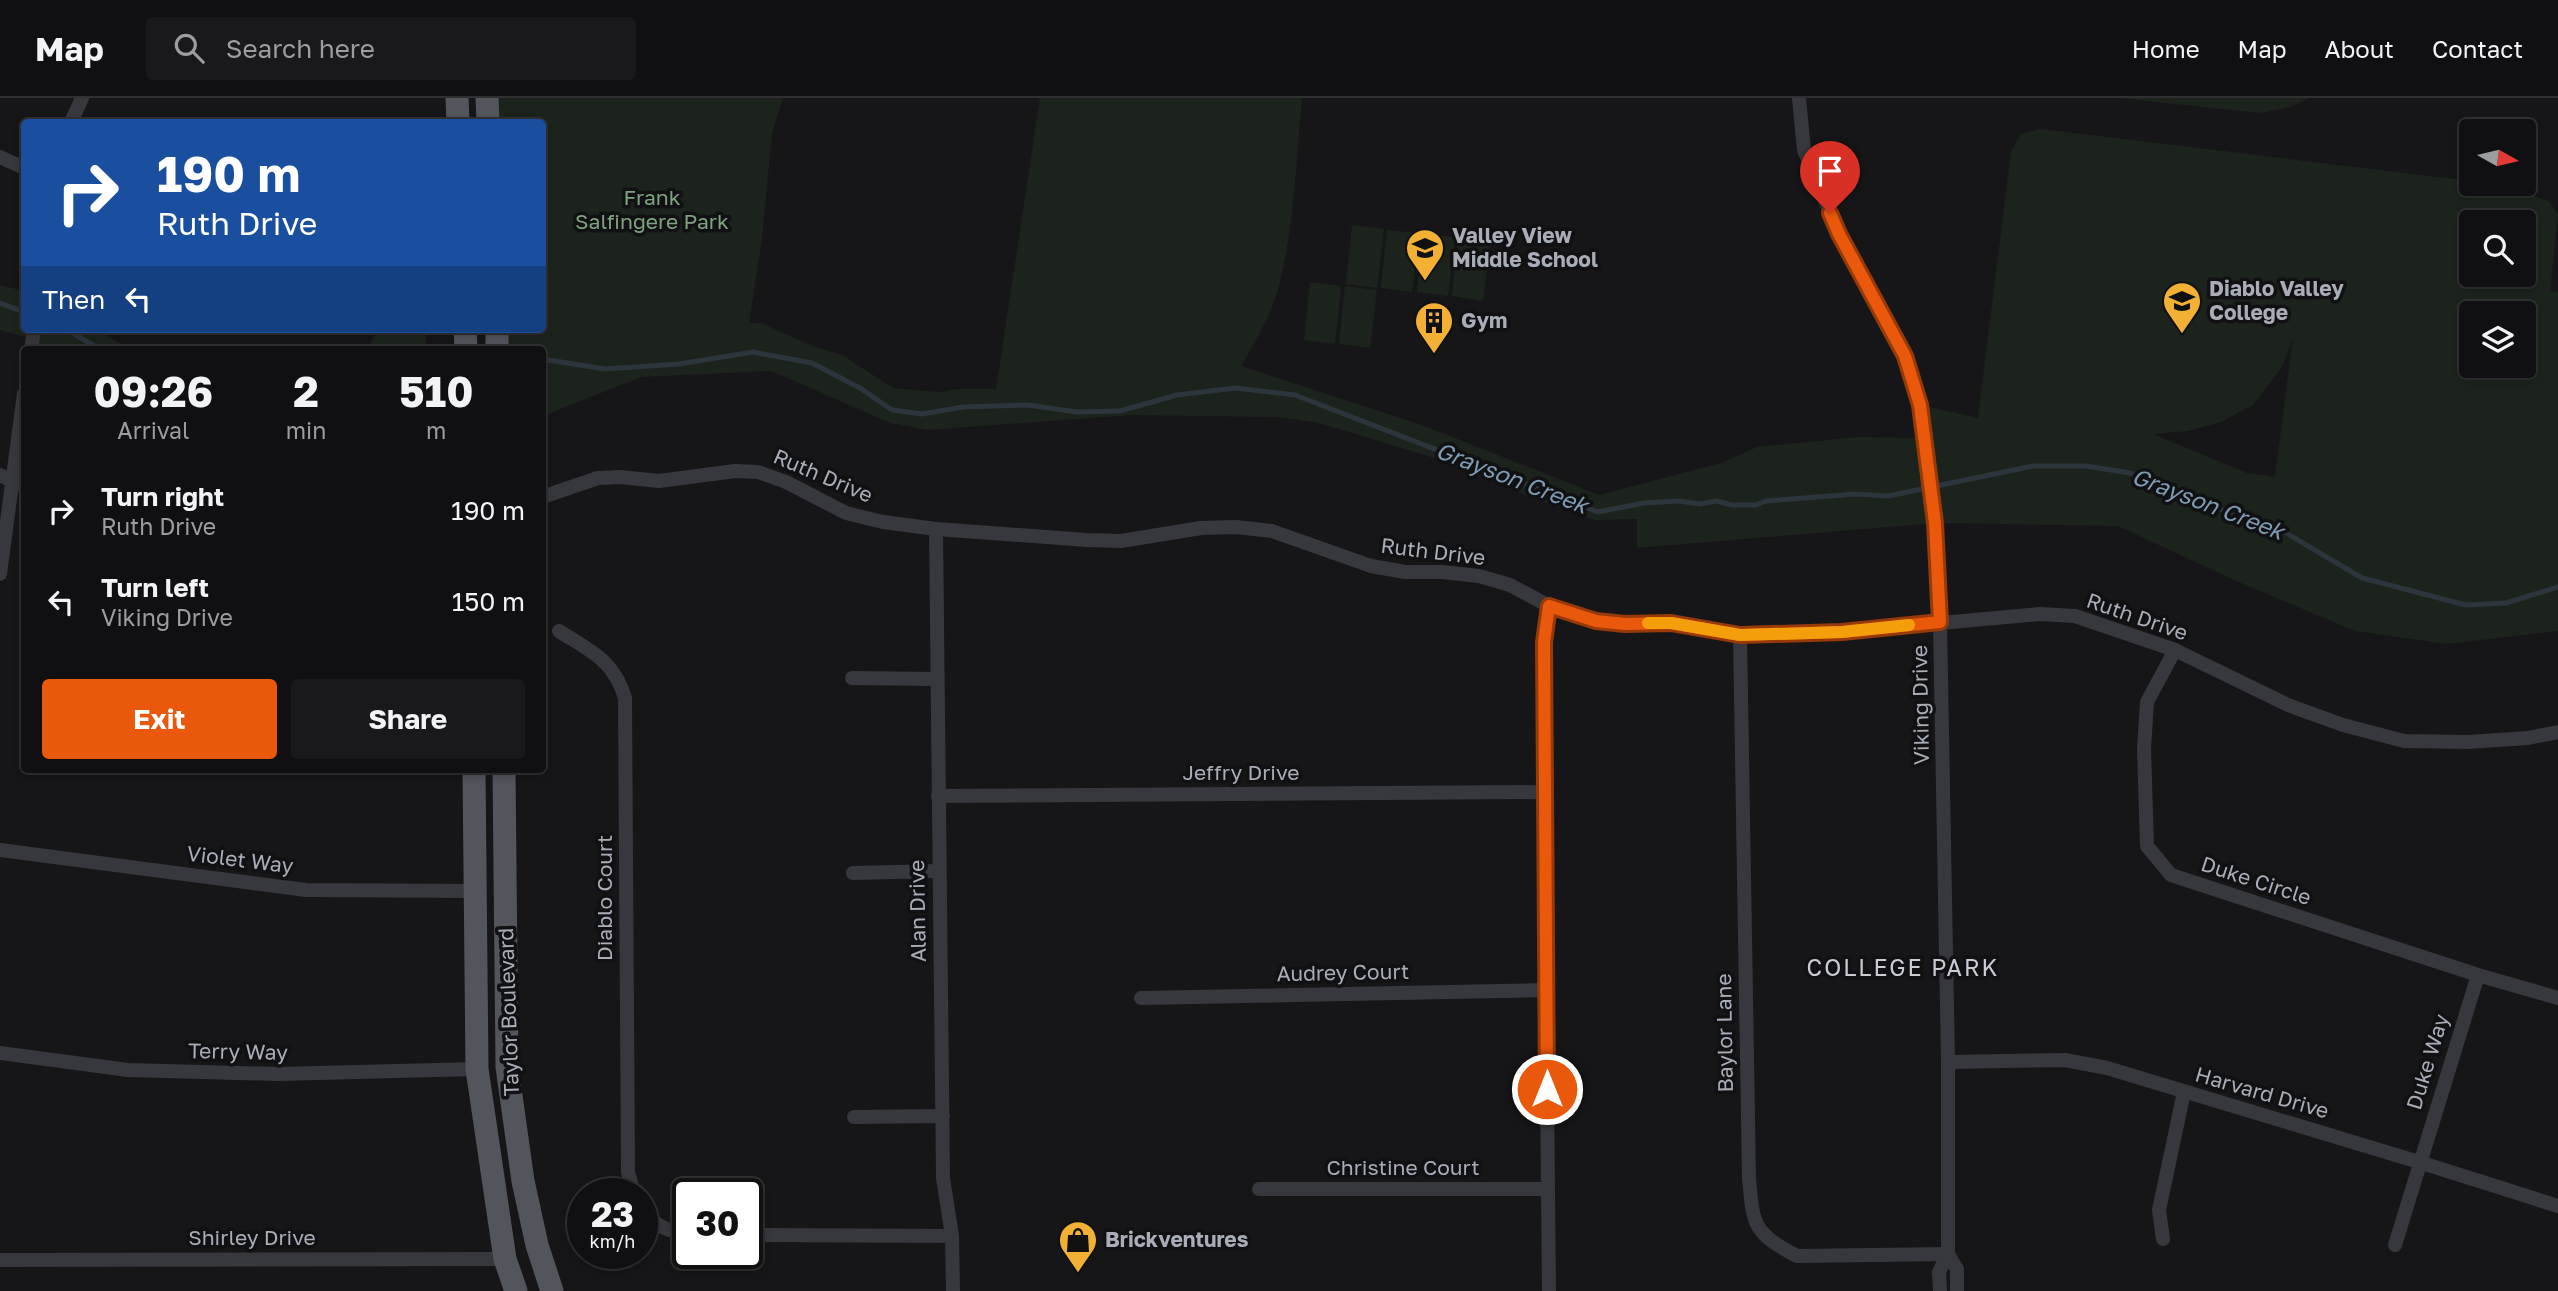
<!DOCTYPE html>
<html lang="en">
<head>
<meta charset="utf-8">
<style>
	:root { --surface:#101012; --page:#19191b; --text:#f1f3f6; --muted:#9c9d9f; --line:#303032; --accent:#ea580c }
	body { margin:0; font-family:"Golos Text",sans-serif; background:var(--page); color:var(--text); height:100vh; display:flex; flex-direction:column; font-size:26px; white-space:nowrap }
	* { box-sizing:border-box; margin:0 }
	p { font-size:23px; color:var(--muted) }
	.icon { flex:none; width:38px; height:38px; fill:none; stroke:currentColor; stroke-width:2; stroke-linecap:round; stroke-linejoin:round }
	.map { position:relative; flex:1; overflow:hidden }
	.panel { position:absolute; left:21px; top:248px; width:525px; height:427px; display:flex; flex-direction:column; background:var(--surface); border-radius:7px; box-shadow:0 4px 10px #0003,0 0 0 2px var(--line) }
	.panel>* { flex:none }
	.banner { position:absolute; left:21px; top:21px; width:525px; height:214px; border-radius:7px; box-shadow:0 4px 10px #0003,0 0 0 2px var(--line); background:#1a4fa0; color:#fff; overflow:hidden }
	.needle { width:46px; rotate:98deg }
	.fabs { position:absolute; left:2459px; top:21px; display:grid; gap:14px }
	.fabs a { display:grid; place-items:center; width:77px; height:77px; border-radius:7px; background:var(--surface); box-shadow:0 4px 10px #0003,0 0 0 2px var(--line); font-size:35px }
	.speed { position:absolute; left:567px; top:1080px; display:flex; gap:14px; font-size:35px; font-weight:700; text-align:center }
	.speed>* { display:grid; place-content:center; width:91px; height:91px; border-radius:50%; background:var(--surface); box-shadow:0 4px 10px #0003,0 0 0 2px var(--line); line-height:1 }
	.speed small { font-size:18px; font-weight:400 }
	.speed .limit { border:4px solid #111; border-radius:10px; background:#fff; color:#111 }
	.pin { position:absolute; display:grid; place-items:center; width:60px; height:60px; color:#fff; margin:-72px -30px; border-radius:50% 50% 50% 0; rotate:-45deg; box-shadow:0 0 7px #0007 }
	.pin .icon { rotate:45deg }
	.me { position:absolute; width:77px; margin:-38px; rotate:0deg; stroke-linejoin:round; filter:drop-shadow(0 0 5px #0008) }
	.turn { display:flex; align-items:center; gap:24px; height:147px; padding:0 21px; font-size:32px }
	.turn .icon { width:91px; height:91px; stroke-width:2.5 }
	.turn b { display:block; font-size:49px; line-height:60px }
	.then { display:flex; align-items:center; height:66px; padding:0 21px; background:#0003; gap:14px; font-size:26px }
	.eta { display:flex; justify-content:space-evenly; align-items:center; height:119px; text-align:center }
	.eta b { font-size:42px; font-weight:700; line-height:49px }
	.action { display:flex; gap:14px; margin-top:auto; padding:14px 21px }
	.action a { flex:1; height:80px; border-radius:7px; background:var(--accent); color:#fff; font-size:28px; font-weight:700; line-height:80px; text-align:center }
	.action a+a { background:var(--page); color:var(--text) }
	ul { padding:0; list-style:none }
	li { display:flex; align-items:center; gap:21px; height:91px; padding:0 21px }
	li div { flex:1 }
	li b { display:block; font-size:26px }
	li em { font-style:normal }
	header { display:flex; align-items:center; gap:42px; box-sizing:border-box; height:98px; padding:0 35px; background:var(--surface); border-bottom:2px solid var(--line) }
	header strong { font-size:33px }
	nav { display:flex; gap:38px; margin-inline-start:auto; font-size:24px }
	.search { width:490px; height:63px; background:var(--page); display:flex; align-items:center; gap:18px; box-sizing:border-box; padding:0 24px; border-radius:7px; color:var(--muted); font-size:26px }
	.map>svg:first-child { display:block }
	.green { fill:#1c231d; fill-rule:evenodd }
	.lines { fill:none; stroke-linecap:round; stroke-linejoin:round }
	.stream { stroke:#2c353c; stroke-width:5 }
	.minor { stroke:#37383d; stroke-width:14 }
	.primary { stroke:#53555c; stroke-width:23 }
	.route-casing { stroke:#983908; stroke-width:18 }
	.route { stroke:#ea580c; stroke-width:12 }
	.slow { stroke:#f59e0b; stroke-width:12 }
	.labels { text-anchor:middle; stroke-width:7; stroke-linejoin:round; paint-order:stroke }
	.park-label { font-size:21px; fill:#7fa381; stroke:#111113 }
	.poi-label { font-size:21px; font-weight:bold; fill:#a8adb8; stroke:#111113; text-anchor:start }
	.street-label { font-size:21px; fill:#a8adb8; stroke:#111113 }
	.water-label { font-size:23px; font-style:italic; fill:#7f9bb3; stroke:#111113 }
	.neighbourhood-label { font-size:23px; letter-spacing:2px; fill:#c9ccd4; stroke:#111113 }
</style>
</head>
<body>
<header>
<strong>Map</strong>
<div class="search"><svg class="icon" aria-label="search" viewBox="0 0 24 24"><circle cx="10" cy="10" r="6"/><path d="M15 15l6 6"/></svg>Search here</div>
<nav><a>Home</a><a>Map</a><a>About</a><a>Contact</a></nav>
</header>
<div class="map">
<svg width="2558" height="1193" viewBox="0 0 2558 1193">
	<rect width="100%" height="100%" fill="#161618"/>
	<g class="green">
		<path d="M487 0H783L772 35 762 141 749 225H761L815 249 842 257 893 290 939 294 957 291H996L1040 0H1302C1296 62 1294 143 1275 201 1267 225 1253 247 1241 268L1422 327 1599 397 1721 365 1757 349 1858 339 1923 340 1920 307 1978 320 2011 53 2021 36 2041 31 2471 83V86L2505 87 2550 104 2558 117 2550 193 2558 194V533L2447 546 2355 533 2234 482 2118 428 1935 425 1637 450V421L1595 422 1532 400 1441 362 1319 325 1279 319 1131 317 928 332 890 325 772 273 641 279 543 318 542 252H497V231H542V24H488ZM2471 124H2524V177H2471ZM2471 215H2524V268H2471ZM2293 239 2275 379 2247 375 2153 336 2188 333 2221 324 2253 307 2282 269Z"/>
		<polygon points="2119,0 2309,0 2291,9 2259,15"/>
		<polygon points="1352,127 1384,131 1377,190 1346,186"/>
		<polygon points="1387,132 1419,135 1412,194 1381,190"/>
		<polygon points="1423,136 1455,139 1448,198 1417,194"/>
		<polygon points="1458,140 1490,143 1483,203 1452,198"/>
		<polygon points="1310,184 1341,188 1335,246 1304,242"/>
		<polygon points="0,187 24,193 24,231 96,231 131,252 41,252 32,241 0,232"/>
		<polygon points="1345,188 1377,192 1370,250 1339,246"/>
		<polygon points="377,231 426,231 426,251 368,252"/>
	</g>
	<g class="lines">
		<g class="stream">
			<polyline points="0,205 24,214"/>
			<polyline points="66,231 101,252"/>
			<polyline points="542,261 605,271 679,266 753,254 812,265 860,290 892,312 922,316 963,309 1028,307 1077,314 1120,313 1177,297 1235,290 1295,297 1598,414 1644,405 1679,403 1700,406 1716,403 1732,407 1756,407 1766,403 1855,396 1888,398 2033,368 2086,368 2130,375 2184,392 2250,427 2271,426 2362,480 2466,507 2506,505 2558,489"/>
		</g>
		<g class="minor">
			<polyline points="1799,0 1804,52 1839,136 1904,258 1920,307 1935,425 1940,524 1948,964 1948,1156 1939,1174 1940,1193"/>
			<polyline points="71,24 82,0"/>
			<polyline points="0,59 24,70"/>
			<polyline points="31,252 34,231"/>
			<polyline points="0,377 24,389"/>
			<polyline points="542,399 598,380 620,379 659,383 735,373 758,374 786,384 846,415 883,424 936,431 1087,442 1121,443 1201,430 1236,429 1272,433 1371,468 1405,474 1442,474 1479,478 1510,487 1549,508 1596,523 1625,526 1671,525 1740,537 1842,534 2040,516 2075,518 2175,552 2288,607 2343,627 2404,643 2468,644 2528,640 2558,634"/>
			<polyline points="936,431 943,1080 952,1138 953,1193"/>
			<polyline points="0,476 24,296"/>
			<path d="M559 533C590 553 614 562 625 600L628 1074 634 1096"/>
			<path d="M1740 537 1749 1080C1753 1127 1753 1135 1797 1158L1948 1156"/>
			<polyline points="2175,552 2147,604 2144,650 2147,748 2171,777 2478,877 2558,900"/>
			<polyline points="852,580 937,581"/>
			<polyline points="938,698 1544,694"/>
			<polyline points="0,752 306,792 476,793"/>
			<polyline points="853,775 938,773"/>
			<polyline points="1141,900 1547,892"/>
			<polyline points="0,955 128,972 278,976 477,971"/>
			<polyline points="1948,964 2065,962 2107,970 2419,1064 2558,1108"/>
			<polyline points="854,1019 943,1018"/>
			<polyline points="1259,1091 1547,1091"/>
			<path d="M642 1111C655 1128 667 1133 688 1136"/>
			<polyline points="747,1137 952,1138"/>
			<polyline points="2163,1141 2159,1112 2184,994"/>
			<polyline points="2395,1147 2478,877"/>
			<polyline points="1948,1156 1957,1171 1957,1193"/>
			<polyline points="0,1162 505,1161"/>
			<polyline points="1549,1193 1544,694 1544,544 1549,508"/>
		</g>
		<g class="primary">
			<polyline points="457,0 458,24"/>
			<polyline points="487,0 488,24"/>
			<polyline points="465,231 466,252"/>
			<polyline points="497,231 497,252"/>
			<polyline points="474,672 477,971 505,1161 516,1193"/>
			<polyline points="504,672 507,969 523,1083 537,1147 552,1193"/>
		</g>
	</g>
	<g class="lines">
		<defs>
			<polyline id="route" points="1547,991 1544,544 1549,508 1596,523 1625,526 1671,525 1740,537 1842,534 1940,524 1935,425 1920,307 1905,258 1839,136 1830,115"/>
		</defs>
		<use href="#route" class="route-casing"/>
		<use href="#route" class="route"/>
		<polyline class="slow" points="1648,525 1671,525 1740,537 1842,534 1909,527"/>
	</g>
	<defs>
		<symbol id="school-pin" viewBox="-11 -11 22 30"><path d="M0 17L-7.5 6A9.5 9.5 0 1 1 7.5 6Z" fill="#f2b134" stroke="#111113"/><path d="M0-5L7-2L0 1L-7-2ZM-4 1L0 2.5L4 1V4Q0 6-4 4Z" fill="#111"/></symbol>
		<symbol id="university-pin" viewBox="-11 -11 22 30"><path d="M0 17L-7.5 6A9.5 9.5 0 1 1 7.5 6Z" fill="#f2b134" stroke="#111113"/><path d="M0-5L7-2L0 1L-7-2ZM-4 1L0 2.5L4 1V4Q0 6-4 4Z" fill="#111"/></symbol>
		<symbol id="building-pin" viewBox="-11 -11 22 30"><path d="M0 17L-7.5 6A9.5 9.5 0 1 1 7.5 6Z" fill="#f2b134" stroke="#111113"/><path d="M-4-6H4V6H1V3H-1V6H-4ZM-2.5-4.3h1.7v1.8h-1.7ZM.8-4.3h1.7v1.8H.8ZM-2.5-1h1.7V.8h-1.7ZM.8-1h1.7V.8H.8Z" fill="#111"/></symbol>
		<symbol id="shop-pin" viewBox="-11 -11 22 30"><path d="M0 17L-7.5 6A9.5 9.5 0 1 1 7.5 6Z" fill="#f2b134" stroke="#111113"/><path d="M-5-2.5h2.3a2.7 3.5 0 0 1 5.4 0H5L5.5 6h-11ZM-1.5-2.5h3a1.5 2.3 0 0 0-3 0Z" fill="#111"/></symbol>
	</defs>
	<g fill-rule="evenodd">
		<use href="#school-pin" x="1403" y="128" width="44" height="60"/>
		<use href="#university-pin" x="2160" y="181" width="44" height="60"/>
		<use href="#building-pin" x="1412" y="201" width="44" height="60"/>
		<use href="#shop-pin" x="1056" y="1120" width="44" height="60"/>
	</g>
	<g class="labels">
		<g class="park-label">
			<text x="652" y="107">Frank<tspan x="652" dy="24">Salfingere Park</tspan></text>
		</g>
		<g class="poi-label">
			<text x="1452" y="145">Valley View<tspan x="1452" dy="24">Middle School</tspan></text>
			<text x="2209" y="198">Diablo Valley<tspan x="2209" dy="24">College</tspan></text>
			<text x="1461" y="230">Gym</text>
			<text x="1105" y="1149">Brickventures</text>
		</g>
		<g class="street-label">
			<text transform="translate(823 378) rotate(23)" y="7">Ruth Drive</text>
			<text transform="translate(1433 454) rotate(7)" y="7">Ruth Drive</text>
			<text transform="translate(2137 519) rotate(19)" y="7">Ruth Drive</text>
			<text transform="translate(1921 607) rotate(-91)" y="7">Viking Drive</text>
			<text x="1241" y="682">Jeffry Drive</text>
			<text transform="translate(240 762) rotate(7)" y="7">Violet Way</text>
			<text transform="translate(2256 783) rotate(18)" y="7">Duke Circle</text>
			<text transform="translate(605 800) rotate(-90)" y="7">Diablo Court</text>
			<text transform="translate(918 813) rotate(-91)" y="7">Alan Drive</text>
			<text transform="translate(1343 875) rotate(-1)" y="7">Audrey Court</text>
			<text transform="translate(509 914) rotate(-92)" y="7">Taylor Boulevard</text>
			<text transform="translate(1725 935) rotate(-91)" y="7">Baylor Lane</text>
			<text transform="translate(238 954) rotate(1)" y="7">Terry Way</text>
			<text transform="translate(2428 964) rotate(-73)" y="7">Duke Way</text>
			<text transform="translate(2262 995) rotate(16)" y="7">Harvard Drive</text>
			<text x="1403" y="1077">Christine Court</text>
			<text x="252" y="1147">Shirley Drive</text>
		</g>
		<g class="water-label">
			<text transform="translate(1512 380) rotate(21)" y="8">Grayson Creek</text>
			<text transform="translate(2208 406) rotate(21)" y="8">Grayson Creek</text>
		</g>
		<g class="neighbourhood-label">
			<text x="1903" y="878">COLLEGE PARK</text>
		</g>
	</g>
</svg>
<div class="fabs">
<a><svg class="needle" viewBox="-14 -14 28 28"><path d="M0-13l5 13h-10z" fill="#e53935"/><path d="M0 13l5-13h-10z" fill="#9c9d9f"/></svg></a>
<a><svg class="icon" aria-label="search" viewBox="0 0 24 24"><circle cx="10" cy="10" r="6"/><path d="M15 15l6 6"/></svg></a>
<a><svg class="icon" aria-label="layers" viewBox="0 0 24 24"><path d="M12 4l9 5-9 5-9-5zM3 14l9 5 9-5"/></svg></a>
</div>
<div class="speed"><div>23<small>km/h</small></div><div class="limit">30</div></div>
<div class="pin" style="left:1830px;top:115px;background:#d93025"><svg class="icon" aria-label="arrive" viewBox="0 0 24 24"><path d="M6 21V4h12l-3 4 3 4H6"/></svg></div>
<svg class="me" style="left:1547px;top:991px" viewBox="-20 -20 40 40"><circle r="17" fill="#ea580c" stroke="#fff" stroke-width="3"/><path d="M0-11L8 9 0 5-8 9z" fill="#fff"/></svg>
<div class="banner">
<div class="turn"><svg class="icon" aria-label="right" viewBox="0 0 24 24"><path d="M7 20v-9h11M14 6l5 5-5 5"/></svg><div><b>190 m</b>Ruth Drive</div></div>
<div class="then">Then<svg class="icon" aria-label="left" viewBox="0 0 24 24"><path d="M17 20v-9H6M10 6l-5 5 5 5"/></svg></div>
</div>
<section class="panel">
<div class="eta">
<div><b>09:26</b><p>Arrival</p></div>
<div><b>2</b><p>min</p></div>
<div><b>510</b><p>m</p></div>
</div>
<ul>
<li><svg class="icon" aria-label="right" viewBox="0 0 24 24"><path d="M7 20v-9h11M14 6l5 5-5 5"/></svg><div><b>Turn right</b><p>Ruth Drive</p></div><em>190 m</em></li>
<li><svg class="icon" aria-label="left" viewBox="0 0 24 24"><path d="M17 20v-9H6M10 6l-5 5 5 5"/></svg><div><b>Turn left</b><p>Viking Drive</p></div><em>150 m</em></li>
</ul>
<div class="action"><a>Exit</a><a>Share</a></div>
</section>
</div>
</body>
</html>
